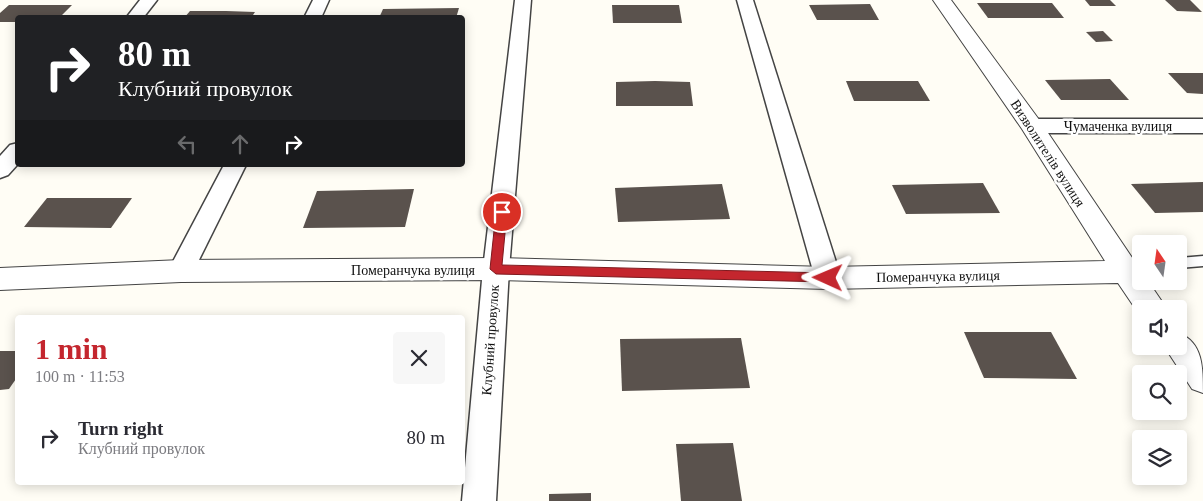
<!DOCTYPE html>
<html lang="en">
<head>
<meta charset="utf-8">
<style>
	:root { --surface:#fff; --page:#f7f7f7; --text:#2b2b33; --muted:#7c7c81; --accent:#c4262e }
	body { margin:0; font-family:Georgia,serif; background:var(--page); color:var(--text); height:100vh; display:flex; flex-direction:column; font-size:19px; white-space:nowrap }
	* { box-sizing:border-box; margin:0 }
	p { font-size:16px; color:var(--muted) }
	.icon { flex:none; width:28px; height:28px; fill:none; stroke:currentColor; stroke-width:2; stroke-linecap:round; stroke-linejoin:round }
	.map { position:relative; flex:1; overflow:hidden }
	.side { position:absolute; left:15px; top:315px; width:450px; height:170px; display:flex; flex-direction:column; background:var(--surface); border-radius:5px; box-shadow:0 2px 12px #0003 }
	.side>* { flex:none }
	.banner { position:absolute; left:15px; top:15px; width:450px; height:152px; border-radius:5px; box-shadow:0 2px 12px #0003; background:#202124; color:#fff; overflow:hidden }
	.needle { width:32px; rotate:347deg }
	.controls { position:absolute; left:1132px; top:235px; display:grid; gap:10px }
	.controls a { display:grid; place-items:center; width:55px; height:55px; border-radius:5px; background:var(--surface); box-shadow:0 2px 12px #0003; font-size:25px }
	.pin { position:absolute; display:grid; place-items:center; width:42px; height:42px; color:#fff; margin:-21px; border:2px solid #fff; border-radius:50%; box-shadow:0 1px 5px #0007 }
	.me { position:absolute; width:55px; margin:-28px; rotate:271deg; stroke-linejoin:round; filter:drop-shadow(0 0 4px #0008) }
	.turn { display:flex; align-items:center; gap:18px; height:105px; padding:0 20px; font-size:22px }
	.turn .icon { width:65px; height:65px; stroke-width:2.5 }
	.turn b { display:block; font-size:35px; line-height:42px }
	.lanes { display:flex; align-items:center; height:48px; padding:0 20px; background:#0003; justify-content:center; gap:25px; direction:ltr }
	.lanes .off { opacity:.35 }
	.round { display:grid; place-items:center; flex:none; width:52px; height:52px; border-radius:5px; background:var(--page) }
	.head { display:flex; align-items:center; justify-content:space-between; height:85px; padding:0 20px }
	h1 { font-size:30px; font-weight:700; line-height:38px; color:var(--accent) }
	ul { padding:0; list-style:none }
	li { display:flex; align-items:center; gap:15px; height:75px; padding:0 20px }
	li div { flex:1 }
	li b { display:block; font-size:19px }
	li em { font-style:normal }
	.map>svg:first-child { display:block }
	.building { fill:#5a524d }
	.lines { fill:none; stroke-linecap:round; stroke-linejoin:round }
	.service-casing { stroke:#444; stroke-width:3 }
	.minor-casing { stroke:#444; stroke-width:3 }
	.tertiary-casing { stroke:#444; stroke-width:2 }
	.service { fill:#fff; fill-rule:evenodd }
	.minor { fill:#fff; fill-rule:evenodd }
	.tertiary { fill:#fff; fill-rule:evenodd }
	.route { fill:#c4262e; stroke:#7f191e }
	.labels { text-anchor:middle; stroke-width:5; stroke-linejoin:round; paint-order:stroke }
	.street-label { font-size:14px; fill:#111; stroke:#fff }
</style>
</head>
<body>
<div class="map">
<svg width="1203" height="501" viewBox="0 0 1203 501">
	<rect width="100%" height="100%" fill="#fffdf5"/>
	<g class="building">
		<polygon points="1085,0 1110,0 1116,6 1090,6"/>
		<polygon points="1165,0 1190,0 1202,12 1177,11"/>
		<polygon points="977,3 1052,3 1064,18 988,18"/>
		<polygon points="870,4 879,20 817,20 809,5"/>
		<polygon points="9,5 72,5 59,18 18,18 18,22 0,22 0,13"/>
		<polygon points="612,5 679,5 682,23 613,23"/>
		<polygon points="459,8 456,18 379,18 383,9"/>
		<polygon points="190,11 226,11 255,12 251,18 184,18"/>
		<polygon points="1103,31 1113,41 1096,42 1086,32"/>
		<polygon points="1168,73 1203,73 1203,94 1187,93"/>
		<polygon points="1110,79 1129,100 1061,100 1045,80"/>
		<polygon points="655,81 690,82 693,106 616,106 616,82"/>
		<polygon points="846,81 918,81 930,101 854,101"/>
		<polygon points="1203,182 1203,212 1155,213 1131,184"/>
		<polygon points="983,183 1000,213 906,214 892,185"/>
		<polygon points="722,184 730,219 618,222 615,188"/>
		<polygon points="414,189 405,227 303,228 317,191"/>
		<polygon points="47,198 132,198 111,228 24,227"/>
		<polygon points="964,332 1051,332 1077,379 984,378"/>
		<polygon points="741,338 750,388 622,391 620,339"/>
		<polygon points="0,351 18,351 18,376 9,389 0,390"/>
		<polygon points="733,443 742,501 681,501 676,444"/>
		<polygon points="591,493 591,501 549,501 549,494"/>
	</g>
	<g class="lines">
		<defs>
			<polygon id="service" points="1203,256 1203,266 1179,268 1179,258"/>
			<g id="minor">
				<polygon points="140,0 157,0 143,18 126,18"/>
				<polygon points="313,0 329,0 321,18 304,18"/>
				<polygon points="515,0 531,0 509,269 496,501 462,501 483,269"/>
				<polygon points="737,0 753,0 841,278 837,285 828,288 819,285 815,278"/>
				<polygon points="1032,119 1203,119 1203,133 1032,133 1025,131 1022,126 1025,121"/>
				<polygon points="18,143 18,164 8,175 0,178 0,156 10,145"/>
				<polygon points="224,165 246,165 190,278 181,281 172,278 168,271"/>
			</g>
			<g id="tertiary">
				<polygon points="933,0 951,0 1040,121 1141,271 1141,281 1148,281 1167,309 1141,309 1141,317 1118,283 828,289 496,280 181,282 0,290 0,268 181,260 496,258 828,267 1105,261 1022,129"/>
				<path d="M1179 333C1203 343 1203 367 1203 393L1192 389 1164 346H1179Z"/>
			</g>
		</defs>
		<use href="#service" class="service-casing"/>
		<use href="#minor" class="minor-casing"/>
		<use href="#tertiary" class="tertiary-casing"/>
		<use href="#service" class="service"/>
		<use href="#minor" class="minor"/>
		<use href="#tertiary" class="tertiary"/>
	</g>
	<polygon class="route" points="502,208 507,212 502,265 828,273 832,274 834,278 832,281 828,282 496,274 490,269 496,212"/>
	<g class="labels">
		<g class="street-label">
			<text x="1118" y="131">Чумаченка вулиця</text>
			<text transform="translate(1048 153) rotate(57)" y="5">Визволителів вулиця</text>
			<text x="413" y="275">Померанчука вулиця</text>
			<text transform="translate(938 276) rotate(-1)" y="5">Померанчука вулиця</text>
			<text transform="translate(490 340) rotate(-86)" y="5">Клубний провулок</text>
		</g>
	</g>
</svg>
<div class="controls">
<a><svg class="needle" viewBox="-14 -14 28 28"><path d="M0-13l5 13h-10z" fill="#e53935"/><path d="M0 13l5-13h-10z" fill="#7c7c81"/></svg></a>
<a><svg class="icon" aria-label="sound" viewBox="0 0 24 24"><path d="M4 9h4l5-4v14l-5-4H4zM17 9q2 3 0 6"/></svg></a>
<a><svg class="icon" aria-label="search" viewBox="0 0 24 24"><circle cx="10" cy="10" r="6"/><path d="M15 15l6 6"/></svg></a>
<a><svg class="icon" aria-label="layers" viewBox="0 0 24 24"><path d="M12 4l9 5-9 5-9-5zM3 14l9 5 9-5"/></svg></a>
</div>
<div class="pin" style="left:502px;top:212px;background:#d93025"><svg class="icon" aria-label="arrive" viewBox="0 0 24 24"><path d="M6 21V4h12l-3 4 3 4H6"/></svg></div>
<svg class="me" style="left:828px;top:278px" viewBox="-20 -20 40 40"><path d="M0-17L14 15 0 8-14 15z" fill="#c4262e" stroke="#fff" stroke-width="4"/></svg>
<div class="banner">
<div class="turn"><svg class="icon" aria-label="right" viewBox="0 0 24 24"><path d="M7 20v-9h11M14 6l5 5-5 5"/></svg><div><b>80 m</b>Клубний провулок</div></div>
<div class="lanes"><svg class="icon off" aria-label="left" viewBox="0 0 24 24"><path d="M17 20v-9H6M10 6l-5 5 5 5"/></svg><svg class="icon off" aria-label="ahead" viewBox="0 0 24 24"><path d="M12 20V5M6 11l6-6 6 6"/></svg><svg class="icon" aria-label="right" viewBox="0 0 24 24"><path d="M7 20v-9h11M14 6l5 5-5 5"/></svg></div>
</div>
<section class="side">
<div class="head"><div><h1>1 min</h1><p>100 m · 11:53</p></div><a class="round"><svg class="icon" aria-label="close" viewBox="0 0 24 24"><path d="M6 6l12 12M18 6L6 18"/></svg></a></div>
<ul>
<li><svg class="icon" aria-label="right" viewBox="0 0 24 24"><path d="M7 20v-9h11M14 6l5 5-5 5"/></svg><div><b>Turn right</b><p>Клубний провулок</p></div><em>80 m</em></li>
</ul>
</section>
</div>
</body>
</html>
